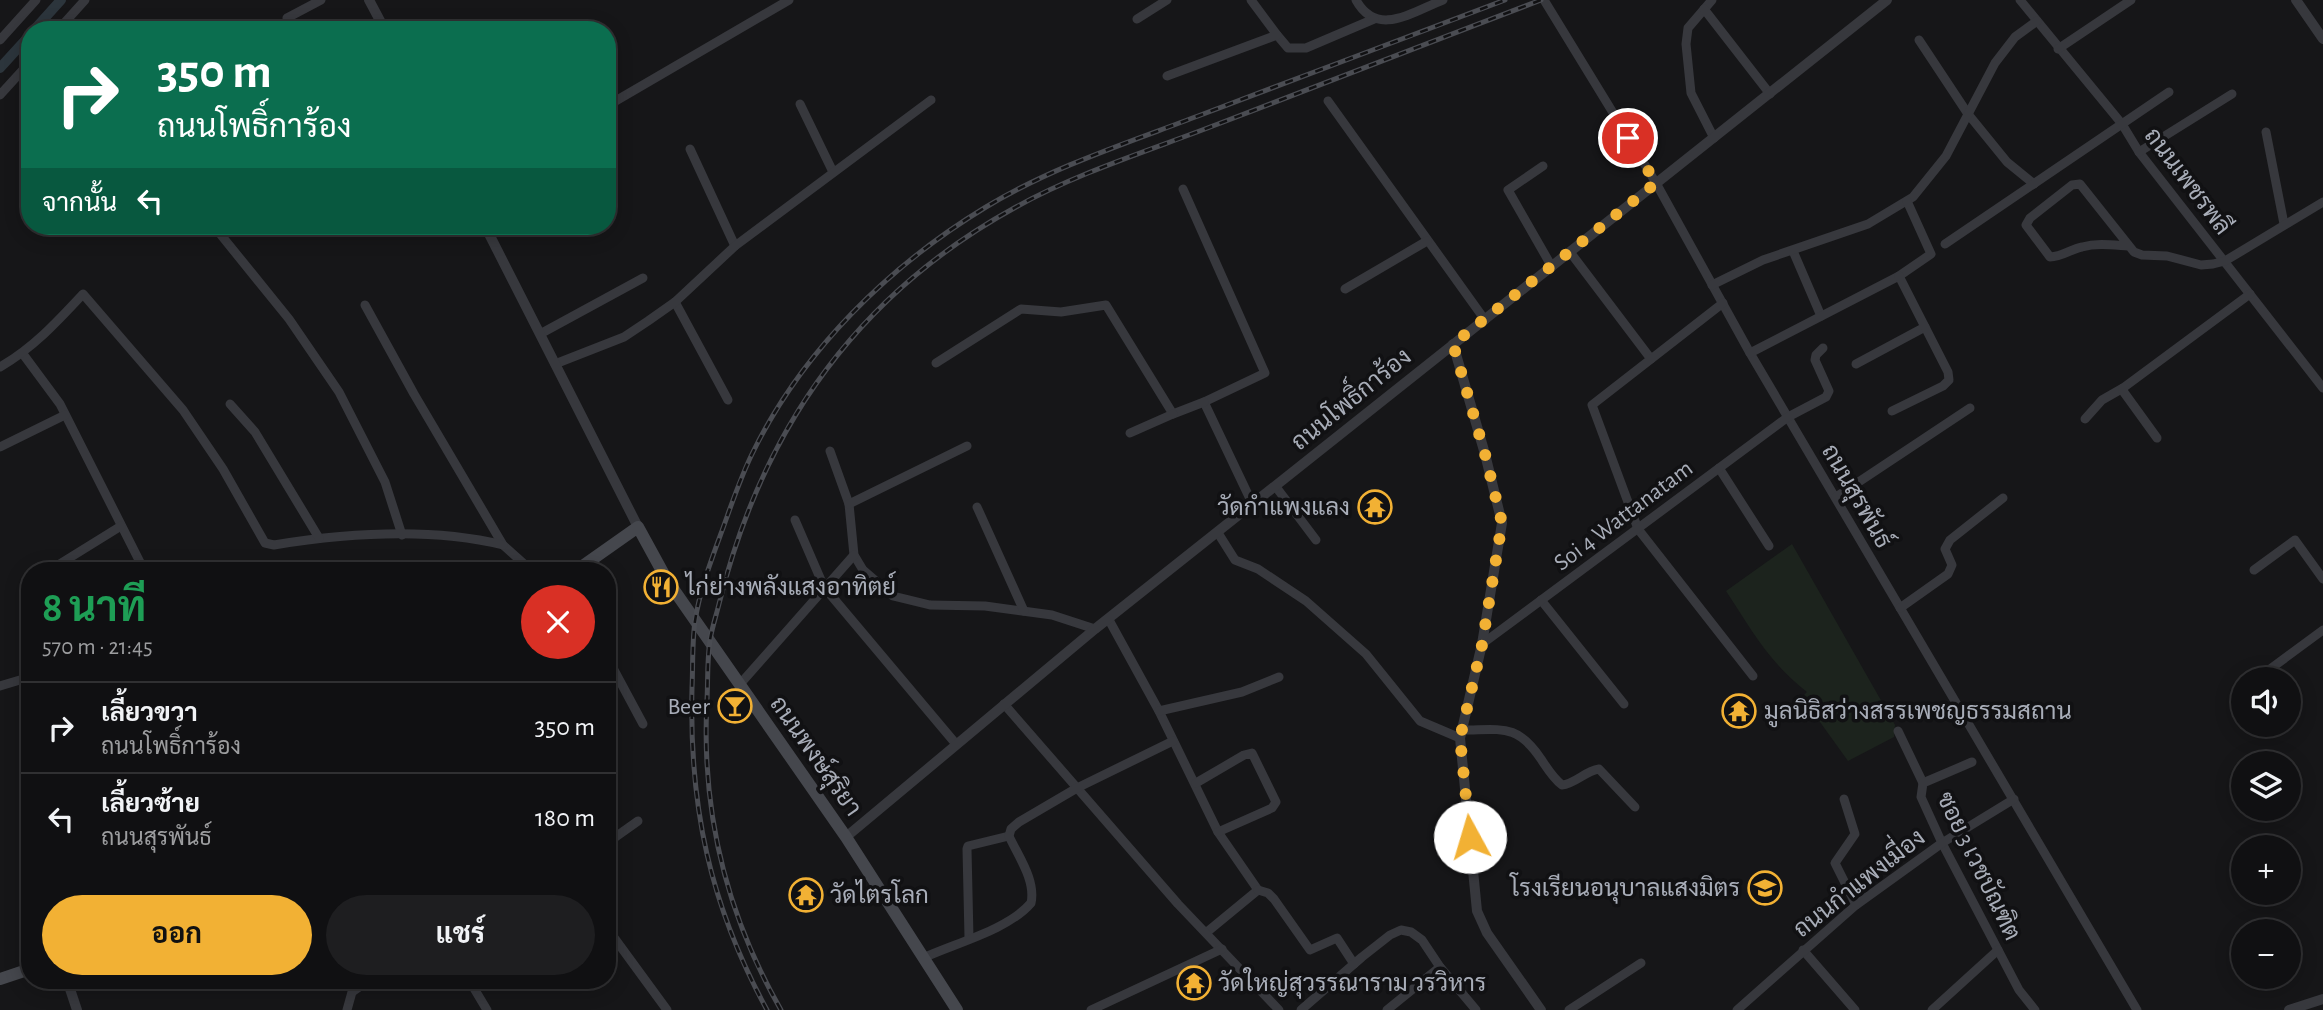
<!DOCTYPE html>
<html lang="th">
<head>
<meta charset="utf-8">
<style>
	:root { --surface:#101012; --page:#1e1e20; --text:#f1f3f6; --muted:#9c9d9f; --line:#303032; --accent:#f2b134 }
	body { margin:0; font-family:"Alegreya Sans",Sarabun,sans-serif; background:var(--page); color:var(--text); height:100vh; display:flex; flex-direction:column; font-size:26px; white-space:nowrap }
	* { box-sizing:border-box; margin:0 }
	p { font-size:23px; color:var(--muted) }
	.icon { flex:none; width:38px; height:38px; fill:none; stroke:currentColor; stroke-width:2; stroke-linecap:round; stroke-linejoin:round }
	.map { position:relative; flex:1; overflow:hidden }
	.side { position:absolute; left:21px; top:562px; width:595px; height:427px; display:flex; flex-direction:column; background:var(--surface); border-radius:28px; box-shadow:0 4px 18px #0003,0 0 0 2px var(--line) }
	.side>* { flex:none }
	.guide { position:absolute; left:21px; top:21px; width:595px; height:214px; border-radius:28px; box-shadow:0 4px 18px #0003,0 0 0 2px var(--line); background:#0b6e4f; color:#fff; overflow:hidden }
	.buttons { position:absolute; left:2231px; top:667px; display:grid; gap:14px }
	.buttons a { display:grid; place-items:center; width:70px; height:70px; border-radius:50%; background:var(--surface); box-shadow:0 4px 18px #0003,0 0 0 2px var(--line); font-size:35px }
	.pin { position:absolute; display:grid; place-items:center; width:60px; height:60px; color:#fff; margin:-30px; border:4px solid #fff; border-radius:50%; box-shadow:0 2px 7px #0007 }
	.me { position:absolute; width:77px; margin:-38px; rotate:354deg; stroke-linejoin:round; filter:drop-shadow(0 0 5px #0008) }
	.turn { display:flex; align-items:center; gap:24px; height:147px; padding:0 21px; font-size:32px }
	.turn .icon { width:91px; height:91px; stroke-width:2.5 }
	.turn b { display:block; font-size:49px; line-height:60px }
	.then { display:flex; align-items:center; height:66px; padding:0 21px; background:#0003; gap:14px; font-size:26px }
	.round { display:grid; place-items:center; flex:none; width:74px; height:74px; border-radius:37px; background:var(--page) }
	.summary { display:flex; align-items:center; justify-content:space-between; height:119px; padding:0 21px }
	h1 { font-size:42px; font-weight:700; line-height:52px; color:#1e9e55 }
	.button { display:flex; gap:14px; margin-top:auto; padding:14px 21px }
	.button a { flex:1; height:80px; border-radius:42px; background:var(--accent); color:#111; font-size:28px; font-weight:700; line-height:80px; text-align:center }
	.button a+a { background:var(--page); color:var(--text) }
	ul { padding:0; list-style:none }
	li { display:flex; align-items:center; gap:21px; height:91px; padding:0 21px; border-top:2px solid var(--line) }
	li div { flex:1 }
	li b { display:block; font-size:26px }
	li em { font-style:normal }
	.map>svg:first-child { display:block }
	.green { fill:#1c231d }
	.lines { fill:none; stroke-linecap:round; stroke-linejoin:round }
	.canal { stroke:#2c353c; stroke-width:10 }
	.minor { stroke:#37383d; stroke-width:9 }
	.tertiary { stroke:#37383d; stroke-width:10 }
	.secondary { stroke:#45474d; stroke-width:12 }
	.rail-casing { stroke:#4a4c52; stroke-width:5 }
	.rail { stroke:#111113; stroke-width:2.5; stroke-dasharray:8; stroke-linecap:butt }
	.route { stroke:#f2b134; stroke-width:12; stroke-dasharray:0 21.6 }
	.labels { text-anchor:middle; stroke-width:7; stroke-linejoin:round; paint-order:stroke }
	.street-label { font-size:24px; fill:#a8adb8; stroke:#111113 }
	.poi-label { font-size:24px; fill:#a8adb8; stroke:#111113; text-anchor:start }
</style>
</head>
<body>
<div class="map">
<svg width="2323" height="1010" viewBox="0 0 2323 1010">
	<rect width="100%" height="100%" fill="#161618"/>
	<path class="green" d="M1792 544 1895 725 1894 737 1848 761 1802 697 1807 692C1770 664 1751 629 1726 591Z"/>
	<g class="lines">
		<g class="canal">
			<polyline points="34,30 61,0"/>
			<polyline points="0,68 30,35"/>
		</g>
		<g class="minor">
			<path d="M1356 0C1377 38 1412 12 1443 0"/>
			<polyline points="1544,0 1656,183 1750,353 2137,1010"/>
			<polyline points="1712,0 1688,28 1686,44 1691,93 1714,138"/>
			<polyline points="2020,0 2122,124 2139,152 2323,388"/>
			<polyline points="1704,9 1770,94"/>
			<polyline points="1137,19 1167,0"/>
			<polyline points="58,30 85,0"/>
			<polyline points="294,30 287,18 321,0"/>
			<polyline points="1277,35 1288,48 1306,48 1374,19"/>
			<polyline points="0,40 36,0"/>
			<polyline points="1919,40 1968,114 2007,162 2034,184"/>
			<polyline points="2058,49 2131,0"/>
			<polyline points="1167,76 1277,35 1251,0"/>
			<polyline points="0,95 30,62"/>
			<polyline points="1328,101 1485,320"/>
			<polyline points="800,104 833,172"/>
			<polyline points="607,106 789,0"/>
			<polyline points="2266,132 2284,224"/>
			<polyline points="690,149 735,246"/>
			<polyline points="2139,152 2232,94"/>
			<polyline points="1543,166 1508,190 1552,267"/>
			<polyline points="1183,189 1265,373 1204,402 1253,505"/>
			<polyline points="221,235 289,319 339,392 385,482 402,535"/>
			<polyline points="1945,244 2169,92"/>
			<path d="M2128 246C2112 245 2097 243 2082 247 2071 249 2062 257 2050 257L2026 225 2030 218 2072 185 2080 184 2134 252 2142 255 2167 256 2201 265 2213 264 2225 261 2323 202"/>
			<polyline points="1793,251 1821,316"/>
			<polyline points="1570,252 1651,359"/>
			<polyline points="1712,285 1763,260 1868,224 1913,197 1946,156 1995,63 2015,37 2037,21"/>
			<polyline points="1345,289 1427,241"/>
			<polyline points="675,302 728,400"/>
			<polyline points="1723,303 1592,405 1638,529 1753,676"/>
			<polyline points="365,305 414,394 503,545 531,570"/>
			<polyline points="540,334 643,278"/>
			<polyline points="1750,353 1899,276 1931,254 1907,201"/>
			<polyline points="23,354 60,404 144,570"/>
			<polyline points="936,363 1021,309 1061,312 1106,305 1173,414 1204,402"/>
			<polyline points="555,364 624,337 648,321 675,302 735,246 931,100"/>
			<polyline points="1856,364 1925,327"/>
			<path d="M0 367C33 348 57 322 83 294L183 410 223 469 265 543 274 545C348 533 429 527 503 545"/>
			<polyline points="230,404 255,432 319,538"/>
			<polyline points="1892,411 1943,386 1949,380 1948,372 1899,276"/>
			<polyline points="2085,419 2102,400 2123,388"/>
			<polyline points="1130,433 1173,414"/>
			<polyline points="2157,438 2123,391 2123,388 2250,294"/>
			<polyline points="0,447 65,415"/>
			<polyline points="830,451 849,504 854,555 863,570 893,596 930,605 985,606 1052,615 1095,629"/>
			<polyline points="1719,468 1769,546"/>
			<polyline points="1276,487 1316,540"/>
			<polyline points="1836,497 1970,408"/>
			<polyline points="849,504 967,446"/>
			<polyline points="977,507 1024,611"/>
			<polyline points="795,520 824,587 956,744"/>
			<polyline points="1218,533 1235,560 1258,569 1306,601 1366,654 1420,721 1460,738"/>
			<polyline points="50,570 121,526"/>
			<polyline points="2254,570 2295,540 2323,579"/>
			<polyline points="1541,600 1624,704"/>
			<polyline points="1900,608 1948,574 1952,565 1945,549 1950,540 2003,498"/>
			<polyline points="1109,620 1159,711 1218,832 1258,890 1207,932"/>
			<polyline points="1482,644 1788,417 1826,397 1829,391 1815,360 1816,355 1823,348"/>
			<polyline points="607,657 643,724"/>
			<polyline points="2266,672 2323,630"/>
			<polyline points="741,683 854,555"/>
			<polyline points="0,686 30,677"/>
			<polyline points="1004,704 1178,904 1279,1010"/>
			<polyline points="1159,711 1242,692 1279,677"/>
			<path d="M1462 730C1501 730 1517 723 1541 759 1547 768 1553 778 1562 785 1575 784 1585 771 1599 769L1635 807"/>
			<polyline points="1898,731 1923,783"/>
			<polyline points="1972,762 1923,783 1921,797 1942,843 2019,990 2035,1010"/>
			<polyline points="1196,783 1244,755 1252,753 1276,802 1272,808 1218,832"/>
			<polyline points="1844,799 1855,834 1835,863 1856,905"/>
			<polyline points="607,843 638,821"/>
			<polyline points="1258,890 1268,893 1274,899 1310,950 1337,938 1354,964"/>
			<polyline points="607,928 667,1010"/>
			<polyline points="969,938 967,849 968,846 1009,836"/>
			<polyline points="1803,950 1855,1010"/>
			<path d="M923 958C955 943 1008 930 1031 903 1036 880 1018 856 1009 836L1011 829 1019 822 1077 788 1173 741"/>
			<polyline points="469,980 487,1010"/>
			<polyline points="347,1010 352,992 369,980"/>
			<polyline points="1091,1010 1222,949"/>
			<polyline points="1301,1010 1362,957 1390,935 1401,930 1411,932 1422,940 1440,967 1476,1010"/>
			<polyline points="1387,1010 1440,967"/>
			<polyline points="1569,1010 1641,963"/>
			<polyline points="1737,1010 1856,905 1942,843 2014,799"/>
			<polyline points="1932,1010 1998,950"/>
		</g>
		<g class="tertiary">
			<polyline points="369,0 385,30"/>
			<polyline points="2296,0 2323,39"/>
			<polyline points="485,226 638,527"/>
			<polyline points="1453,344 1485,454 1502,523 1482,644 1460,738 1477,911 1487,933 1541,1010"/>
			<polyline points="846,837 1095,629 1887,0"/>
			<polyline points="67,980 77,1010"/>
			<polyline points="2289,1010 2323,999"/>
		</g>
		<g class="secondary">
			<polyline points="577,570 638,527 667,580 846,837 957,1010"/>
			<polyline points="0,979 30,969"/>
		</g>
		<defs>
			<g id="rail">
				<path d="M767 1010C710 905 689 807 692 688 693 666 692 643 695 621 700 589 712 558 723 528 732 503 741 476 753 452 803 350 890 265 986 207 1052 167 1127 143 1198 116 1300 77 1403 39 1505 0"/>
				<path d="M781 1010C726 914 701 810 707 700 708 681 707 660 710 640 712 628 716 616 719 604 762 429 857 294 1016 207 1079 172 1151 150 1218 124 1325 83 1433 41 1541 0"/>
			</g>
		</defs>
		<use href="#rail" class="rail-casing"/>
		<use href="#rail" class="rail"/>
	</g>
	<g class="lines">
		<polyline class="route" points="1470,837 1460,738 1482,645 1502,523 1485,454 1453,344 1656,183 1628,138"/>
	</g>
	<defs>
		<symbol id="temple-ring" viewBox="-11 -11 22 22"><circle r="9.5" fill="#111113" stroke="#f2b134" stroke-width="1.5"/><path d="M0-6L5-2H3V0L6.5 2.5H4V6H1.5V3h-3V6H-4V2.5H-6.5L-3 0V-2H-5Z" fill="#f2b134"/></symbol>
		<symbol id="restaurant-ring" viewBox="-11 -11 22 22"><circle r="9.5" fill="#111113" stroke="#f2b134" stroke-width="1.5"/><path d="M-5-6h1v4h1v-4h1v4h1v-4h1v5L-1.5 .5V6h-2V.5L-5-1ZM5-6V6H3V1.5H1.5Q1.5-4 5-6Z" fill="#f2b134"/></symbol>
		<symbol id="bar-ring" viewBox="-11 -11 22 22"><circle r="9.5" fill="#111113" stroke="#f2b134" stroke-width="1.5"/><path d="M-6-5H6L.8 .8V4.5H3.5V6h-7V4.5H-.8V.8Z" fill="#f2b134"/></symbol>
		<symbol id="school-ring" viewBox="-11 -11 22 22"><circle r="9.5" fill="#111113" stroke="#f2b134" stroke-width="1.5"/><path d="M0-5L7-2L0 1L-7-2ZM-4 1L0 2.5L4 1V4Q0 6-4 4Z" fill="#f2b134"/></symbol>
	</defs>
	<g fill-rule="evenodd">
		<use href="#temple-ring" x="1356" y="488" width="38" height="38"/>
		<use href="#restaurant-ring" x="642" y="568" width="38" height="38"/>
		<use href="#bar-ring" x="716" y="687" width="38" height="38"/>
		<use href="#temple-ring" x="1720" y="692" width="38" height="38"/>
		<use href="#school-ring" x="1746" y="869" width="38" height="38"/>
		<use href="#temple-ring" x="787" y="876" width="38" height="38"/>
		<use href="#temple-ring" x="1175" y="964" width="38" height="38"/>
	</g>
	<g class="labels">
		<g class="street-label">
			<text transform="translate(2188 181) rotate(53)" y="8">ถนนเพชรพลี</text>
			<text transform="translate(1351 399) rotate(-39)" y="8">ถนนโพธิ์การ้อง</text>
			<text transform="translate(1857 496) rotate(60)" y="8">ถนนสุรพันธ์</text>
			<text transform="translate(1623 515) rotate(-37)" y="8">Soi 4 Wattanatam</text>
			<text transform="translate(816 756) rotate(55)" y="8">ถนนพงษ์สุริยา</text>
			<text transform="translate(1979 866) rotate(64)" y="8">ซอย 3 เวชบัณฑิต</text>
			<text transform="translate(1859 883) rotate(-38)" y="8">ถนนกำแพงเมี่อง</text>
		</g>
		<g class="poi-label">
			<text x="1350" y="515" text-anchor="end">วัดกำแพงแลง</text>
			<text x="686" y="595">ไก่ย่างพลังแสงอาทิตย์</text>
			<text x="710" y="714" text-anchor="end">Beer</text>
			<text x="1764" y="719">มูลนิธิสว่างสรรเพชญธรรมสถาน</text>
			<text x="1740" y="896" text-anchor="end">โรงเรียนอนุบาลแสงมิตร</text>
			<text x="830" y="903">วัดไตรโลก</text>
			<text x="1218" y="991">วัดใหญ่สุวรรณาราม วรวิหาร</text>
		</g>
	</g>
</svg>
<div class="buttons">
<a><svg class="icon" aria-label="sound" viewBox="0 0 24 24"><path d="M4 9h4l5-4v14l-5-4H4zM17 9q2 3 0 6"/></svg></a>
<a><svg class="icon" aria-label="layers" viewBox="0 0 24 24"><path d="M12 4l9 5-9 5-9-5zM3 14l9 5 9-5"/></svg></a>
<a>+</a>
<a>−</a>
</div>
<div class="pin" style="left:1628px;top:138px;background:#d93025"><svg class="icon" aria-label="arrive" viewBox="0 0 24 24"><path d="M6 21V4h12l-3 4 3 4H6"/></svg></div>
<svg class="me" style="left:1470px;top:837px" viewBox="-20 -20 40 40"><circle r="19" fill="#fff"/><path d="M0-13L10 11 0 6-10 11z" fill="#f2b134"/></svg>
<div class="guide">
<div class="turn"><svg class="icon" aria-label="right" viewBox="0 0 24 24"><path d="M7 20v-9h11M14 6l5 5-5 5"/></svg><div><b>350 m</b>ถนนโพธิ์การ้อง</div></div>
<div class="then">จากนั้น<svg class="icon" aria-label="left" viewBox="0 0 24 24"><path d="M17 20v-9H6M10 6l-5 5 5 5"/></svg></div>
</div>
<section class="side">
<div class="summary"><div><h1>8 นาที</h1><p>570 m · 21:45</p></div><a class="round" style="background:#d93025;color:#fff"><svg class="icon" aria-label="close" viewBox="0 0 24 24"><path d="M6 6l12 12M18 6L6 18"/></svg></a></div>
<ul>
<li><svg class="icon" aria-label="right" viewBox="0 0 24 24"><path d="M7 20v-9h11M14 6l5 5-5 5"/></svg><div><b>เลี้ยวขวา</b><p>ถนนโพธิ์การ้อง</p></div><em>350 m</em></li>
<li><svg class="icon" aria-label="left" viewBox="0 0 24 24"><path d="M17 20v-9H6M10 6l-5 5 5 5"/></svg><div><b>เลี้ยวซ้าย</b><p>ถนนสุรพันธ์</p></div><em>180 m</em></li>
</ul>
<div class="button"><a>ออก</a><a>แชร์</a></div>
</section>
</div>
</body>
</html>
